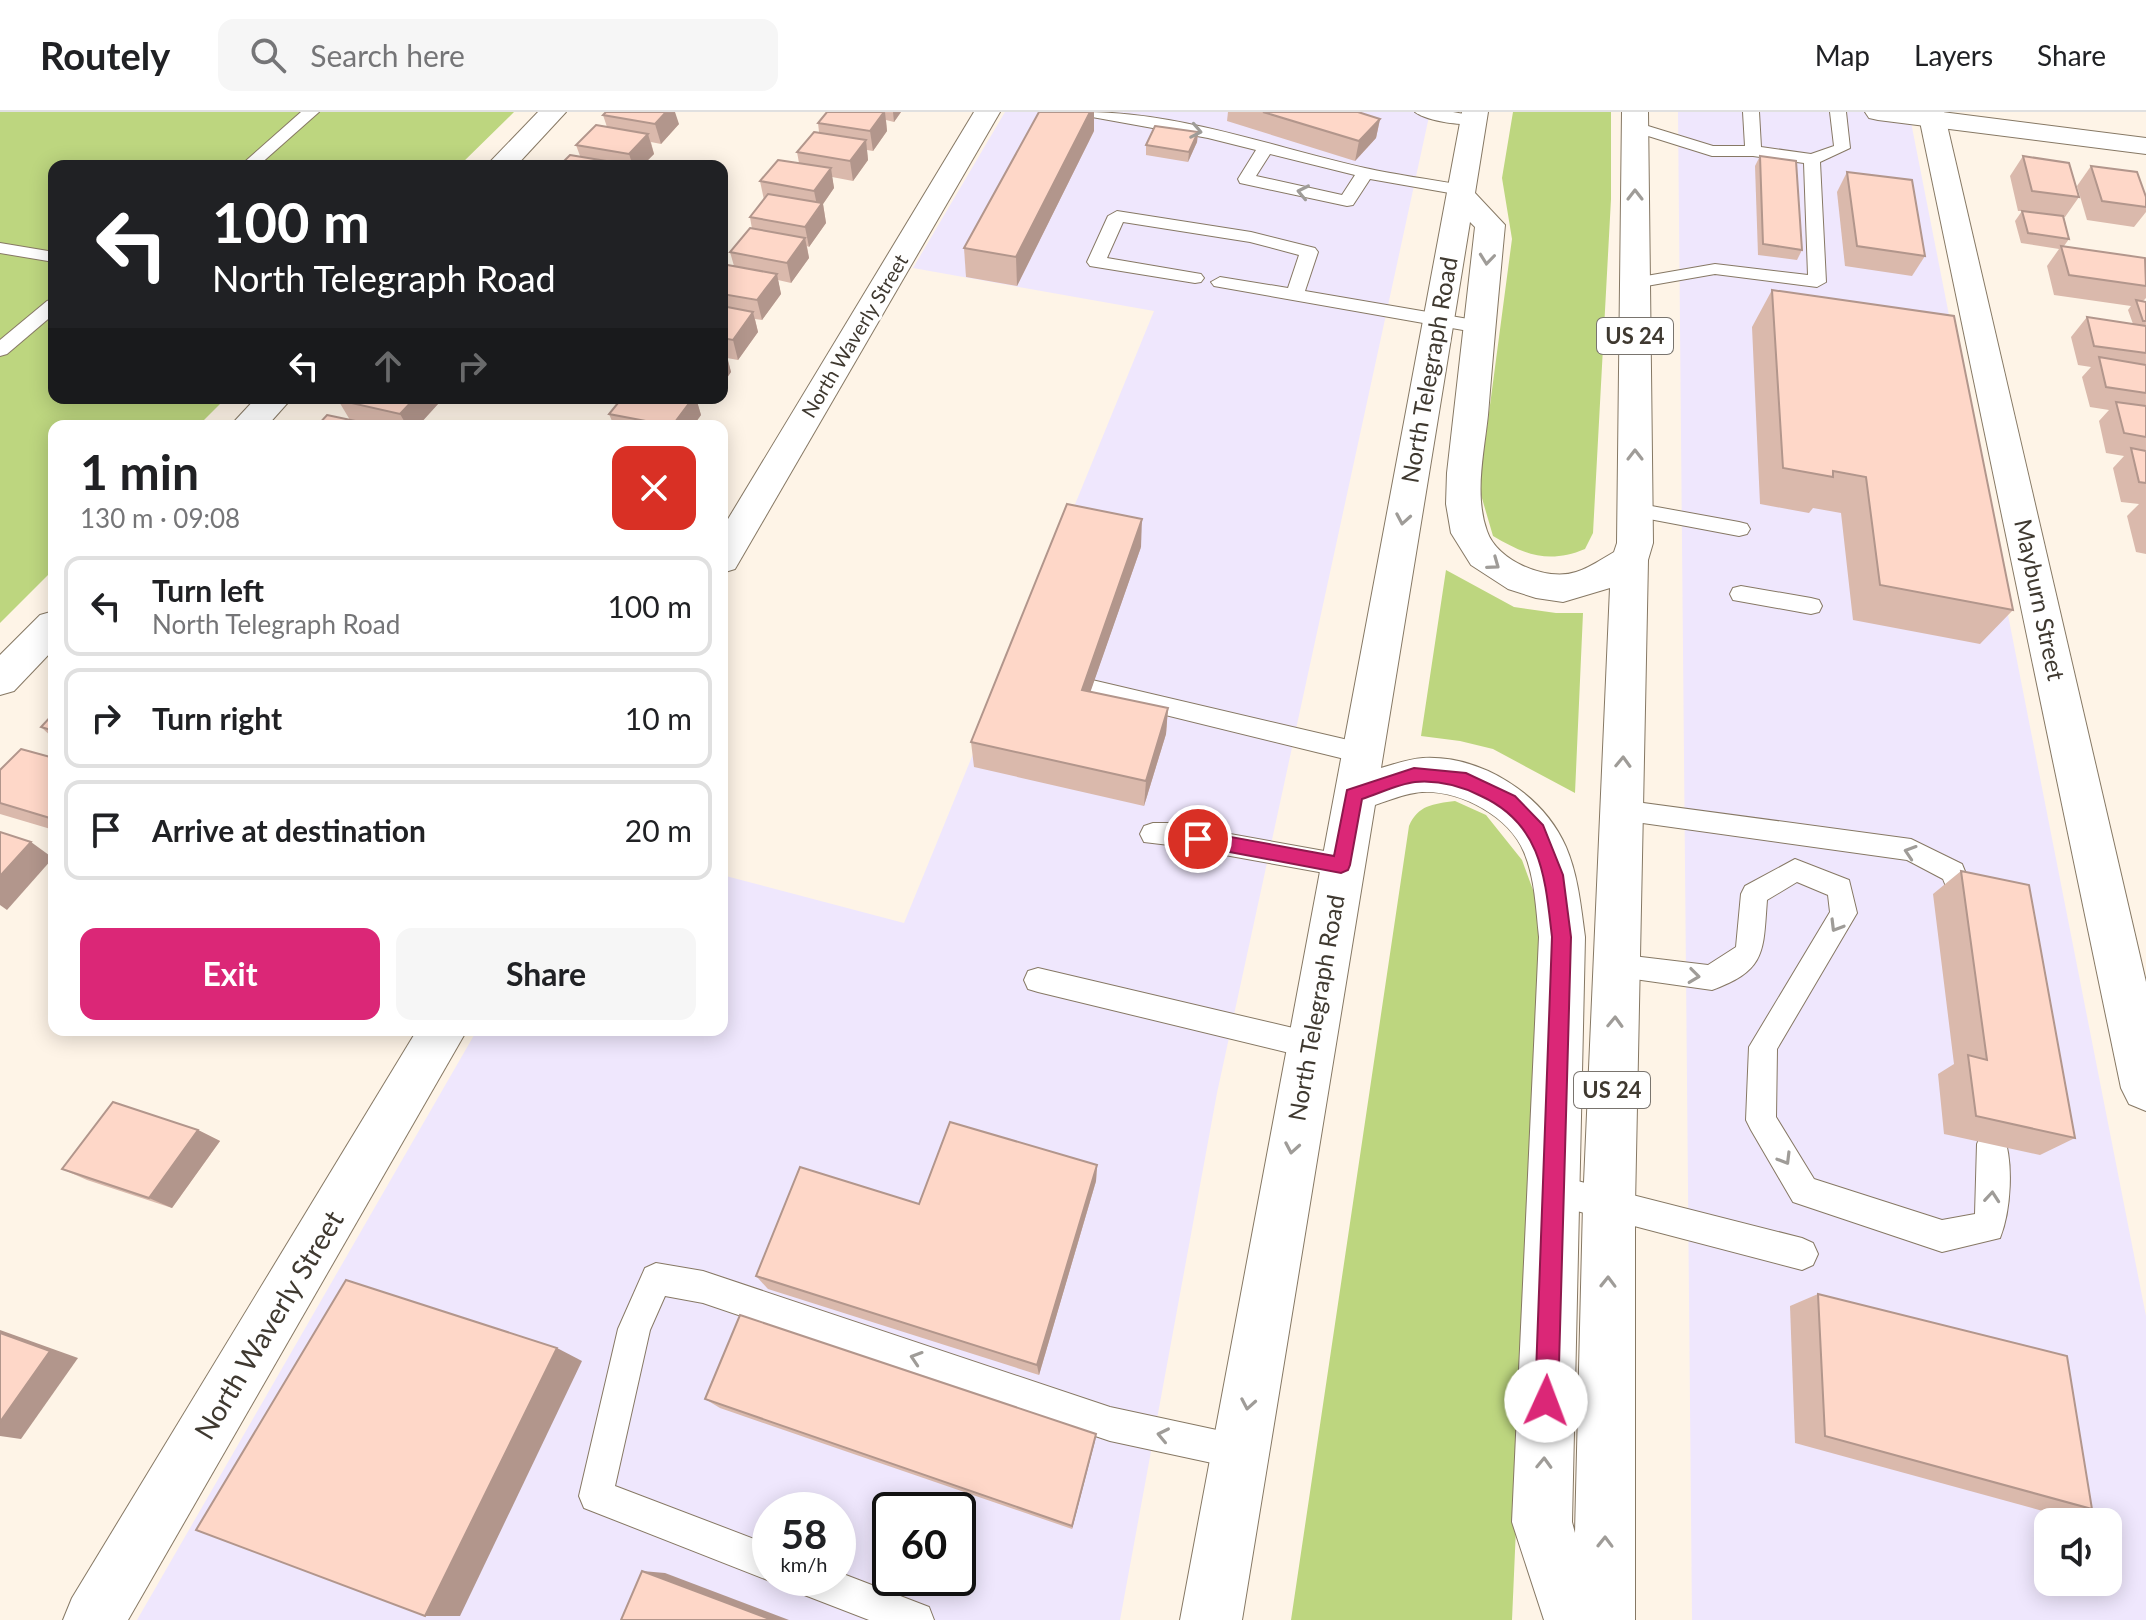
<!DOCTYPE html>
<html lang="en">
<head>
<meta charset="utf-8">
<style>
	:root { --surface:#fff; --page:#f6f6f6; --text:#202124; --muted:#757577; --line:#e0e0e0; --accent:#db2777 }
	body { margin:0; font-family:Lato,sans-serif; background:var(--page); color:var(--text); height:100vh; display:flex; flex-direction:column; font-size:30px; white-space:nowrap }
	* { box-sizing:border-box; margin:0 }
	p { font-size:26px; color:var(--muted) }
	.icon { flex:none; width:44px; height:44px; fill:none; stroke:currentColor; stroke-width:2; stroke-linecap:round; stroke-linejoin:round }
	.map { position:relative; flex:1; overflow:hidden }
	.drawer { position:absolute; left:48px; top:308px; width:680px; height:616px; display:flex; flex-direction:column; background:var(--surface); border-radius:16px; box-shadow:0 4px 20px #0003 }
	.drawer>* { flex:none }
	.banner { position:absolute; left:48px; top:48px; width:680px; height:244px; border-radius:16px; box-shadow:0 4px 20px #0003; background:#202124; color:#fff; overflow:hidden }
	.buttons { position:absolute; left:2034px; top:1396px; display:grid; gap:16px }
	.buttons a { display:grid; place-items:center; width:88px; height:88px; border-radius:16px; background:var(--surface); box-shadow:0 4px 20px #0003; font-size:40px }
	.speed { position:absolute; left:752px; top:1380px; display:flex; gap:16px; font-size:40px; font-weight:700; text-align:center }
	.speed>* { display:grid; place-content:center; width:104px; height:104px; border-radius:50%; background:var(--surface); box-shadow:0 4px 20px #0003; line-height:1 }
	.speed small { font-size:20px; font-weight:400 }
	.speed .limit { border:4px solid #111; border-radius:12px; background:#fff; color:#111 }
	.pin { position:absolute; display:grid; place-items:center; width:68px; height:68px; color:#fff; margin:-34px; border:4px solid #fff; border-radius:50%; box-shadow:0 2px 8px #0007 }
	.me { position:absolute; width:88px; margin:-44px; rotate:2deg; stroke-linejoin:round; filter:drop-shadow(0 0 6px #0008) }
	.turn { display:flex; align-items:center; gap:28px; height:168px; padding:0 32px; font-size:36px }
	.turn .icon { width:104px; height:104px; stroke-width:2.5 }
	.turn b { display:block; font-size:56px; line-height:68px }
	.lanes { display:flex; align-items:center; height:76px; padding:0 32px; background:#0003; justify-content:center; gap:40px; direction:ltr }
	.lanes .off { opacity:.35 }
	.round { display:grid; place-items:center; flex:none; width:84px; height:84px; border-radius:16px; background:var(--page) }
	.head { display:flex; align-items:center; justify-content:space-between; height:136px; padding:0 32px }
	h1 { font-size:48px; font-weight:700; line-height:60px }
	.action { display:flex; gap:16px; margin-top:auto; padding:16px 32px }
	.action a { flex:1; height:92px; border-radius:16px; background:var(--accent); color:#fff; font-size:32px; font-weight:700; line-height:92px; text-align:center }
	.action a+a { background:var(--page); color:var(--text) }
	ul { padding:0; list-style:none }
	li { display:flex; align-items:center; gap:24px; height:100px; margin:0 16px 12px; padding:0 16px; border:4px solid var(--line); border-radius:16px }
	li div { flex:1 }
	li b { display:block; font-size:30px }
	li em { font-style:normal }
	header { display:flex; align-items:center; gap:48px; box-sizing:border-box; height:112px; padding:0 40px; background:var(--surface); border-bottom:2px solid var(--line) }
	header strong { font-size:38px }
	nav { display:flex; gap:44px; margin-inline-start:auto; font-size:28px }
	.search { width:560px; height:72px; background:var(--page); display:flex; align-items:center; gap:20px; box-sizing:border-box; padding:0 28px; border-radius:16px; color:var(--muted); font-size:30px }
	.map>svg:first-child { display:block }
	.commercial { fill:#efe7fd; fill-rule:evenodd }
	.green { fill:#bdd67f }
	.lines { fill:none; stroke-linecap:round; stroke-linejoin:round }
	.lane-casing { stroke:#867864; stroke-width:2 }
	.street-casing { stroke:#867864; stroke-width:2 }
	.secondary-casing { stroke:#867864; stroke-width:2 }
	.primary-casing { stroke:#867864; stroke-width:2 }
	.lane { fill:#fff; fill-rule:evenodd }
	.street { fill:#fff; fill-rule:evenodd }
	.secondary { fill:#fff; fill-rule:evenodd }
	.primary { fill:#fff; fill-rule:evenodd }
	.wall { fill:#dab9ac }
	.shaded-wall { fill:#b2968c }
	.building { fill:#fed7c8; stroke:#b2968c; stroke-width:2 }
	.oneway { stroke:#9f9c98 }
	.route { fill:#db2777; stroke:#8e194d; stroke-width:2 }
	.labels { text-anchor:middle; stroke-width:6; stroke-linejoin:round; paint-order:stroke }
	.far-street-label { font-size:20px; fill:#3f3930; stroke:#fff }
	.shield { fill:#fff; stroke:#79746e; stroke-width:2 }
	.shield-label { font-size:22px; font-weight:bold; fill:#3f3930 }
	.street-label { font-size:24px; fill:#3f3930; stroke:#fff }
	.near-street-label { font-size:28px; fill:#3f3930; stroke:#fff }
</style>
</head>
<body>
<header>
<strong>Routely</strong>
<div class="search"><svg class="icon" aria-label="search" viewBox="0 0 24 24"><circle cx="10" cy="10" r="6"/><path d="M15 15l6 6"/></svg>Search here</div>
<nav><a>Map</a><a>Layers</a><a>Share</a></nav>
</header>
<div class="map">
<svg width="2146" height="1508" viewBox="0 0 2146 1508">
	<rect width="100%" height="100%" fill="#fef4e7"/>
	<g class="commercial">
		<path d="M1005 0H1430L1217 981 1120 1508H137L477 918H722V763L904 811 1154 199 913 156ZM770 1398H838V1466H770ZM890 1398H958V1466H890Z"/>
		<path d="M1678 0H1909L2146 1204V1508H1692ZM2048 1410H2108V1470H2048Z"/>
	</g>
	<g class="green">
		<polygon points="0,0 514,0 459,54 54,54 54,286 226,286 198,314 54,314 54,457 0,511"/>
		<path d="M1513 0H1611V87L1593 421 1585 437C1549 452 1525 443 1493 424L1479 376 1512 127 1502 66Z"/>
		<polygon points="1446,458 1514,495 1556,501 1583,501 1575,681 1493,637 1460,629 1421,624"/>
		<path d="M1455 689 1486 703 1522 748 1540 797 1542 818 1512 1508H1291L1409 714C1418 693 1433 692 1455 689Z"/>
	</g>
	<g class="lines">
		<defs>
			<g id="lane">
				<polygon points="301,0 319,0 258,54 240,54"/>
				<path d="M1084 0C1180 0 1272 35 1365 56 1396 63 1429 67 1461 73L1469 78 1461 83 1370 67 1353 93 1347 94 1240 71 1238 67 1256 38 1208 26 1092 5ZM1270 42 1355 63 1342 83 1256 64Z"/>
				<path d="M1415 0H1453L1480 5 1482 8C1470 17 1427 9 1415 0Z"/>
				<polygon points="1743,0 1759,0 1761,35 1811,42 1834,34 1830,0 1846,0 1850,36 1820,50 1826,170 1817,175 1715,162 1635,176 1629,175 1626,171 1629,167 1715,152 1808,163 1804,51 1753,44 1712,44 1629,18 1627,15 1635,10 1713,34 1745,34"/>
				<polygon points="1117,99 1251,120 1315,136 1318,140 1305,179 1480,209 1489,215 1480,221 1214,174 1211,170 1220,165 1288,176 1299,143 1250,130 1123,110 1107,146 1195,161 1201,162 1204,166 1201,170 1195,171 1090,154 1087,150 1108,104"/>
				<polygon points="0,131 54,140 54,150 0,141"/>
				<polygon points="54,187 54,202 7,242 0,244 0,228 47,189"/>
				<polygon points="1635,391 1739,410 1747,412 1750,417 1747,422 1739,424 1628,403 1624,398 1628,393"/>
				<polygon points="1741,474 1811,486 1819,488 1822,494 1819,500 1811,502 1733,488 1730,482 1733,476"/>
				<polygon points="1092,568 1361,631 1370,634 1373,641 1370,648 1361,651 1084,583 1080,577 1084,571"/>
				<polygon points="1621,688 1911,727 1962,752 1977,789 1973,797 1964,800 1955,797 1943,767 1907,748 1621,708 1612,705 1608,698 1612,691"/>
				<polygon points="1153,711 1169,711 1341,742 1350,745 1354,753 1350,761 1341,764 1169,733 1144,730 1140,722 1144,714"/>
				<path d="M1795 747 1849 768 1857 801 1777 937 1776 1005 1814 1067 1942 1108 1975 1102 1977 1032 1981 1022 1992 1018 2003 1022C2014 1049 2011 1099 2000 1126L1942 1140 1793 1090 1751 1018 1746 1008 1749 935 1830 800 1828 783 1797 770 1767 788C1763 839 1767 858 1712 878L1606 863 1602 854 1606 845 1616 842 1708 853 1736 835 1741 782 1745 774Z"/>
				<polygon points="1038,856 1310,920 1320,924 1324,933 1320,942 1310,946 1038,880 1028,877 1024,868 1028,859"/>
				<polygon points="1554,1063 1802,1126 1813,1131 1818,1142 1813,1153 1802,1158 1554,1093 1543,1089 1539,1078 1543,1067"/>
				<polygon points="656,1151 703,1159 1110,1295 1240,1323 1252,1328 1257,1340 1252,1352 1240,1357 1110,1329 703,1191 665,1184 650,1218 615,1374 770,1433 770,1466 777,1466 770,1469 584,1396 579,1384 618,1217 645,1156"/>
				<polygon points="838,1460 929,1495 934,1508 869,1508 794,1479 789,1466 838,1466"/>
			</g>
			<g id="street">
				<polygon points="538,0 566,0 516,54 486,54"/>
				<polygon points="974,0 1000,0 735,457 722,461 722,417"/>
				<polygon points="1918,0 1944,0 2146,870 2146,999 2129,992 2121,976"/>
				<polygon points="256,286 292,286 267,314 230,314"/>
				<polygon points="54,499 54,537 14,579 0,583 0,543 40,503"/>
				<polygon points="417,918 467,918 128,1508 63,1508 72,1486"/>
			</g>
			<polygon id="secondary" points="1865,0 1942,0 2146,26 2146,42 1878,8 1869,6"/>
			<path id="primary" d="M1462 0H1488L1475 81 1505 113C1499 176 1493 240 1488 303 1484 341 1474 383 1487 419 1497 449 1547 470 1576 460 1589 456 1602 447 1614 440L1617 431 1622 0H1648L1653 431 1648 448 1635 1093V1508H1544L1512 1410 1539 825C1536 797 1535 766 1524 740 1509 704 1460 678 1422 680 1406 681 1390 688 1375 693L1242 1508H1180ZM1470 110 1475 115 1447 361 1446 392 1451 421 1471 453 1508 477 1536 486 1563 490 1610 476 1583 1093 1575 1421 1572 1410 1585 825C1581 795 1578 763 1566 735 1543 682 1481 643 1423 646 1408 647 1395 652 1381 656Z"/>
		</defs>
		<use href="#lane" class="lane-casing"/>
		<use href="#street" class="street-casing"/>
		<use href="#secondary" class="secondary-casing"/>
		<use href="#primary" class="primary-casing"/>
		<use href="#lane" class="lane"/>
		<use href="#street" class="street"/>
		<use href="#secondary" class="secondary"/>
		<use href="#primary" class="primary"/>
	</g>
	<g class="wall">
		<polygon points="827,0 901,0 894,10 886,8 887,19 873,39 867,38 868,48 853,69 832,65 834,76 823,92 826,111 809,135 807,134 809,146 791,171 778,168 781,182 762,208 755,207 758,220 738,248 727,246 731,260 722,273 722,152 734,154 730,140 752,117 750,105 764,88 760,69 799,51 797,40 819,20 818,11"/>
		<polygon points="1228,0 1358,0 1380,7 1376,26 1355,49 1227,9"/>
		<polygon points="603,3 679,12 661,32 651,30 654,42 642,54 559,54 580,44 576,33 607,15"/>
		<polygon points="1094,19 1017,174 966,165 964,136"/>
		<polygon points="1198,20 1197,30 1188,50 1146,43 1146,33"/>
		<polygon points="1760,44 1802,138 1797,148 1758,143 1755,54"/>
		<polygon points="2023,44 2079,85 2065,105 2064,105 2069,127 2064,134 2146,149 2146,186 2143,189 2146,190 2146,442 2136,440 2127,404 2139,392 2121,390 2113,356 2124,344 2106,341 2099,309 2109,298 2090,295 2082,265 2091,255 2078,253 2071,225 2087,205 2133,212 2128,198 2131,194 2054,183 2047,154 2059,137 2021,131 2015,109 2022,99 2018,99 2010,64"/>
		<polygon points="2091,54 2146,85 2146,100 2134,115 2087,108 2077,74"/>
		<polygon points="1847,60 1925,144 1912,164 1845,154 1837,80"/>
		<polygon points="1772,178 2013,498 1980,532 1853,508 1841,401 1813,396 1809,401 1760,392 1752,215"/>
		<polygon points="622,286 713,286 710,289 696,287 701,303 693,314 614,314 609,302"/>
		<polygon points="338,288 438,292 418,314 317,314 350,308"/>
		<polygon points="1141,435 1090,580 1168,596 1166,622 1144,694 974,655 971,630"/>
		<polygon points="54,601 54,627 41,615"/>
		<polygon points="54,646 54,718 0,702 0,658"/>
		<polygon points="1961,759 2075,1026 2040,1043 1944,1022 1938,962 1954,952 1933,782"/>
		<polygon points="198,1018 220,1029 172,1096 87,1068 62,1057"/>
		<polygon points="1097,1053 1096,1069 1039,1263 768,1177 756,1164 919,1092"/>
		<polygon points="1818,1182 2092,1397 2050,1401 1795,1331 1790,1194"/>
		<polygon points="705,1287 1096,1322 1072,1417 720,1296"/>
	</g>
	<g class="shaded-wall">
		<polygon points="666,0 675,0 679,12 661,32 655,12"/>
		<polygon points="885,0 887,19 873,39 870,19"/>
		<polygon points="893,0 901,0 894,10"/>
		<polygon points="1090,0 1094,0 1094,19 1017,174 1016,145"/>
		<polygon points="1380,7 1376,26 1355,49 1359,29"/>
		<polygon points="1198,20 1197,30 1188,50 1189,40"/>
		<polygon points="648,22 654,42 642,54 633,54 629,42"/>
		<polygon points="866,28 868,48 853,69 850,49"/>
		<polygon points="831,56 834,76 823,92 826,111 809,135 805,115 818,98 814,79"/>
		<polygon points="805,126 809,146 791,171 787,151"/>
		<polygon points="777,162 781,182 762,208 757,188"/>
		<polygon points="753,200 758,220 738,248 733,228"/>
		<polygon points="726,240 731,260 722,273 722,245"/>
		<polygon points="415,286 435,286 438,292 418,314 407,314 400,302"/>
		<polygon points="693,286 696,286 701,303 693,314 672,314"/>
		<polygon points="1142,407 1141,435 1082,604 1082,578"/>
		<polygon points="1168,596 1166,622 1144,694 1146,669"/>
		<polygon points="31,730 53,746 7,798 0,793 0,764"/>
		<polygon points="198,1018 220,1029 172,1096 149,1086"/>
		<polygon points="1097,1053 1096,1069 1039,1263 1037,1253"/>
		<polygon points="0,1218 78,1246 21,1327 0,1324"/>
		<polygon points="557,1236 582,1249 460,1504 425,1504"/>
		<polygon points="1096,1322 1095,1329 1072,1417 1072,1414"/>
		<polygon points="642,1459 665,1461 789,1508 772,1508"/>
	</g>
	<g class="building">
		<polygon points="606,0 666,0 655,12 603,3"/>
		<polygon points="827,0 884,0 870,19 818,11"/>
		<polygon points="1039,0 1090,0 1016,145 964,136"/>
		<polygon points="1263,0 1358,0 1380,7 1359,29"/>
		<polygon points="596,13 648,22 629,42 576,33"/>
		<polygon points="1155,14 1198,20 1189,40 1146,33"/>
		<polygon points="814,20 866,28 850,49 797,40"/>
		<polygon points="570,43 624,52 622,54 559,54"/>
		<polygon points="1760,44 1796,49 1802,138 1763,132"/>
		<polygon points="2023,44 2069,51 2079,85 2032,79"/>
		<polygon points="778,48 831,56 814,79 760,69"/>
		<polygon points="2091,54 2137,60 2146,85 2146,95 2102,89"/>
		<polygon points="1847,60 1912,68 1925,144 1857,134"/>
		<polygon points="768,82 822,91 805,115 750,105"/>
		<polygon points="2022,99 2063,104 2069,127 2028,121"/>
		<polygon points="750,116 805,126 787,151 730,140"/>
		<polygon points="2061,134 2145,146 2146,174 2069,163"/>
		<polygon points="722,152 777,162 757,188 722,182"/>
		<polygon points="1772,178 1954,204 2013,498 1880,473 1866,365 1833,359 1833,365 1783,356"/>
		<polygon points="2136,188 2146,190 2146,209 2143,209"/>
		<polygon points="722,194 753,200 733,228 722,226"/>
		<polygon points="2087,205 2146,214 2146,241 2094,234"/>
		<polygon points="2099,245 2146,253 2146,281 2106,275"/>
		<polygon points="340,286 415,286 400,302 338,288"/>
		<polygon points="622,286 693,286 672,314 609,302"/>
		<polygon points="2116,290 2146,294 2146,325 2124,321"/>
		<polygon points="327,303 379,314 317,314"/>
		<polygon points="2131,336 2146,339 2146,371 2139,370"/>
		<polygon points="1067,392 1142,407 1082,578 1168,596 1146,669 971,630"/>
		<polygon points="54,601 54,619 41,615"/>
		<polygon points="21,637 54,646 54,701 50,706 0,691 0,658"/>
		<polygon points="0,720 31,730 0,764"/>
		<polygon points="1961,759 2029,773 2075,1026 1976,1004 1968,943 1987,948"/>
		<polygon points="113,990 198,1018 149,1086 62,1057"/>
		<polygon points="950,1010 1097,1053 1037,1253 756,1164 800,1055 919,1092"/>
		<polygon points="346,1168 557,1236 425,1504 196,1418"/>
		<polygon points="1818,1182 2067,1244 2092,1397 1825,1324"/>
		<polygon points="740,1203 1096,1322 1072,1414 705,1287"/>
		<polygon points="0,1221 50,1239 0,1310"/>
		<polygon points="642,1459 772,1508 621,1508"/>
	</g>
	<defs><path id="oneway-chevron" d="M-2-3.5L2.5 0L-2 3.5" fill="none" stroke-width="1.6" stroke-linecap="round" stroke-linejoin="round" transform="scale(2)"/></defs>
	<g class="oneway">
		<use href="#oneway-chevron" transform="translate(1196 19) rotate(11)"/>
		<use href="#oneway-chevron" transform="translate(1303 80) rotate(-168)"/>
		<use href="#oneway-chevron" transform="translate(1635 83) rotate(-90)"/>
		<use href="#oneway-chevron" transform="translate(1487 147) rotate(96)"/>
		<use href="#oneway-chevron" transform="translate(1635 343) rotate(-90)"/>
		<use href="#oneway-chevron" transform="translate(1403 407) rotate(100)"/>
		<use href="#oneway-chevron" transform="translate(1494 452) rotate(36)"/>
		<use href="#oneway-chevron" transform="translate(1623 650) rotate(-88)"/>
		<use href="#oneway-chevron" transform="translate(1910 740) rotate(-162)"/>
		<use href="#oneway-chevron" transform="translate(1836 814) rotate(121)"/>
		<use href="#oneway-chevron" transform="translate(1694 864) rotate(7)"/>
		<use href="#oneway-chevron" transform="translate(1615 910) rotate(-88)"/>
		<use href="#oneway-chevron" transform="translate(1292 1036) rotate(100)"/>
		<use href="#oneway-chevron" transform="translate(1785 1047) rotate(59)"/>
		<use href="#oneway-chevron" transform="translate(1992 1085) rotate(-85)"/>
		<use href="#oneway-chevron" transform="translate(1608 1170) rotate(-89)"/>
		<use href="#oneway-chevron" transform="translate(916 1246) rotate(-162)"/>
		<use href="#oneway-chevron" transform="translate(1248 1292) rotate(100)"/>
		<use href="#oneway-chevron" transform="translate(1163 1323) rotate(-168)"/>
		<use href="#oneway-chevron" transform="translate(1544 1351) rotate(-88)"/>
		<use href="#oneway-chevron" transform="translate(1605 1430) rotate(-89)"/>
	</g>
	<path class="route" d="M1414 656 1466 661 1515 684 1543 713 1563 763 1571 825 1558 1289 1555 1297 1546 1301 1538 1297 1535 1289 1552 825C1545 765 1542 712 1481 684 1461 674 1438 668 1415 670 1398 672 1378 682 1362 687L1350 753 1348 758 1341 761 1198 734 1189 727 1198 719 1334 744 1347 678Z"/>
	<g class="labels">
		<g class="far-street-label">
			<text transform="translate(855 224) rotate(-59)" y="7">North Waverly Street</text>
		</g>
		<g class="shield">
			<rect x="1597" y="206" width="76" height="36" rx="6"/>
			<rect x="1574" y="960" width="76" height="36" rx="6"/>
		</g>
		<g class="shield-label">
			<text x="1635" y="232">US 24</text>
			<text x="1612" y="986">US 24</text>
		</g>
		<g class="street-label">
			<text transform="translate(1430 258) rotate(-80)" y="8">North Telegraph Road</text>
			<text transform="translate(2039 488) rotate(78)" y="8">Mayburn Street</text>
			<text transform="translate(1317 896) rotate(-80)" y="8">North Telegraph Road</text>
		</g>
		<g class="near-street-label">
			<text transform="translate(269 1213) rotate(-59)" y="10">North Waverly Street</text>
		</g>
	</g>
</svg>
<div class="buttons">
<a><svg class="icon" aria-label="sound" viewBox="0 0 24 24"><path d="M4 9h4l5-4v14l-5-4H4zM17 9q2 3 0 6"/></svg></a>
</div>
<div class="speed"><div>58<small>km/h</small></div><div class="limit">60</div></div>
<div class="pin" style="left:1198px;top:727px;background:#d93025"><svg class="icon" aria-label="arrive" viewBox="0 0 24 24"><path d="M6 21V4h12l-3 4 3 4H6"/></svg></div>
<svg class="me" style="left:1546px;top:1289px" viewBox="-20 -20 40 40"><circle r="19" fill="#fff"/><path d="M0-13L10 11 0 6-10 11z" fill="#db2777"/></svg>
<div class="banner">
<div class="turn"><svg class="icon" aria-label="left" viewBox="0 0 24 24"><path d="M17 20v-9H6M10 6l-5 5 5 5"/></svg><div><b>100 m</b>North Telegraph Road</div></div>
<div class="lanes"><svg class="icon" aria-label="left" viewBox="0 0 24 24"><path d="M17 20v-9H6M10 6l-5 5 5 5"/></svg><svg class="icon off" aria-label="ahead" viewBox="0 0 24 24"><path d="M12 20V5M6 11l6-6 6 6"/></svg><svg class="icon off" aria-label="right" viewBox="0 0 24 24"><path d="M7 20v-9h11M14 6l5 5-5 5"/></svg></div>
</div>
<section class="drawer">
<div class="head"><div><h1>1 min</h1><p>130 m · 09:08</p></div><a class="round" style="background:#d93025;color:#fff"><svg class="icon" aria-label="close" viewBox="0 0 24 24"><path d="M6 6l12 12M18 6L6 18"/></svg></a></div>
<ul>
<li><svg class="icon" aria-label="left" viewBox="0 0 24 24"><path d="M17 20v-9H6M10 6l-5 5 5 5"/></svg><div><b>Turn left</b><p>North Telegraph Road</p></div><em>100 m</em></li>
<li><svg class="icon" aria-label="right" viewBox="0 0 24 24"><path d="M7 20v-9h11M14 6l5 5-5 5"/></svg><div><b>Turn right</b></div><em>10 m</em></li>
<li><svg class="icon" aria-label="arrive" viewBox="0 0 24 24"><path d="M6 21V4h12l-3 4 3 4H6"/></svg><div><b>Arrive at destination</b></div><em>20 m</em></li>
</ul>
<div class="action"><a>Exit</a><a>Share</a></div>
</section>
</div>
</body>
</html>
